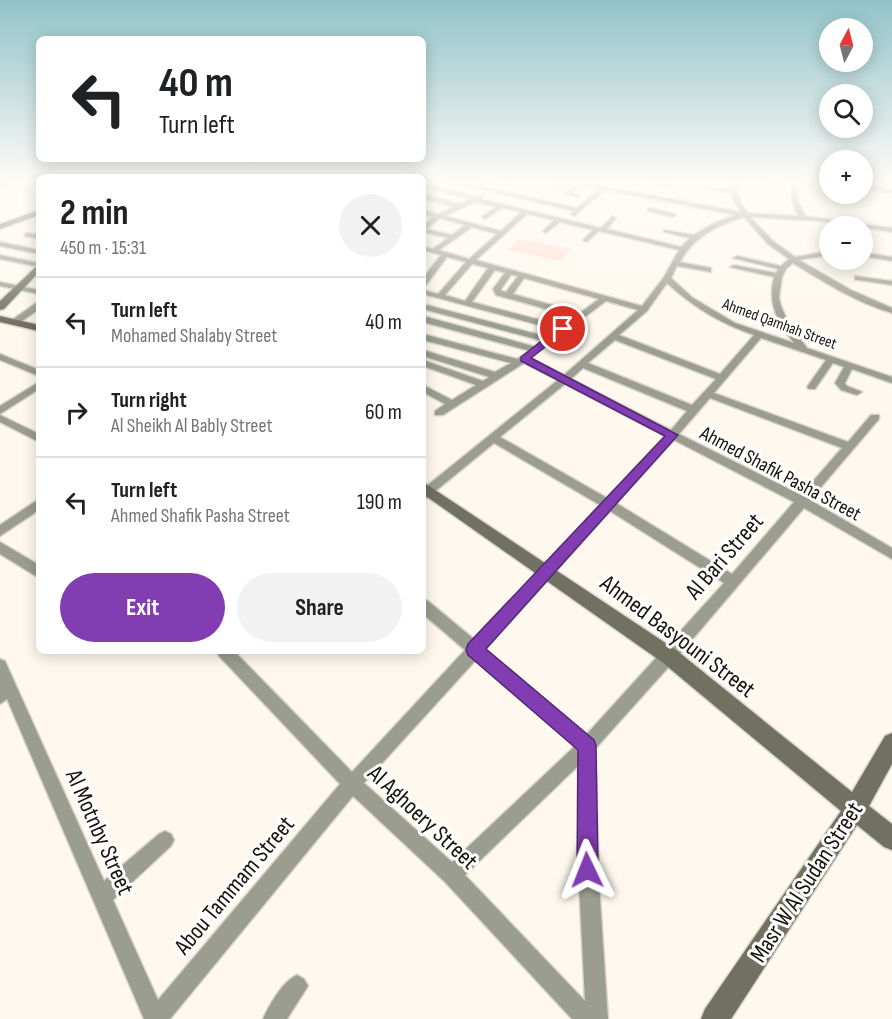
<!DOCTYPE html>
<html lang="en">
<head>
<meta charset="utf-8">
<style>
	:root { --surface:#fff; --page:#f2f2f2; --text:#202124; --muted:#757577; --line:#e0e0e0; --accent:#813db1 }
	body { margin:0; font-family:"Sofia Sans Condensed",sans-serif; background:var(--page); color:var(--text); height:100vh; display:flex; flex-direction:column; font-size:22px; white-space:nowrap }
	* { box-sizing:border-box; margin:0 }
	p { font-size:20px; color:var(--muted) }
	.icon { flex:none; width:33px; height:33px; fill:none; stroke:currentColor; stroke-width:2; stroke-linecap:round; stroke-linejoin:round }
	.map { position:relative; flex:1; overflow:hidden }
	.side { position:absolute; left:36px; top:174px; width:390px; height:480px; display:flex; flex-direction:column; background:var(--surface); border-radius:9px; box-shadow:0 3px 15px #0003 }
	.side>* { flex:none }
	.top-card { position:absolute; left:36px; top:36px; width:390px; height:126px; border-radius:9px; box-shadow:0 3px 15px #0003; background:#fff; color:var(--text); overflow:hidden }
	.needle { width:39px; rotate:7deg }
	.fabs { position:absolute; left:819px; top:18px; display:grid; gap:12px }
	.fabs a { display:grid; place-items:center; width:54px; height:54px; border-radius:50%; background:var(--surface); box-shadow:0 3px 15px #0003; font-size:30px }
	.pin { position:absolute; display:grid; place-items:center; width:51px; height:51px; color:#fff; margin:-26px; border:3px solid #fff; border-radius:50%; box-shadow:0 2px 6px #0007 }
	.me { position:absolute; width:66px; margin:-33px; rotate:358deg; stroke-linejoin:round; filter:drop-shadow(0 0 4px #0008) }
	.turn { display:flex; align-items:center; gap:21px; height:126px; padding:0 24px; font-size:27px }
	.turn .icon { width:78px; height:78px; stroke-width:2.5 }
	.turn b { display:block; font-size:42px; line-height:51px }
	.round { display:grid; place-items:center; flex:none; width:63px; height:63px; border-radius:32px; background:var(--page) }
	.head { display:flex; align-items:center; justify-content:space-between; height:102px; padding:0 24px }
	h1 { font-size:36px; font-weight:700; line-height:45px }
	.primary-button { display:flex; gap:12px; margin-top:auto; padding:12px 24px }
	.primary-button a { flex:1; height:69px; border-radius:36px; background:var(--accent); color:#fff; font-size:24px; font-weight:700; line-height:69px; text-align:center }
	.primary-button a+a { background:var(--page); color:var(--text) }
	ul { padding:0; list-style:none }
	li { display:flex; align-items:center; gap:18px; height:90px; padding:0 24px; border-top:2px solid var(--line) }
	li div { flex:1 }
	li b { display:block; font-size:22px }
	li em { font-style:normal }
	.map>svg:first-child { display:block }
	.built { fill:#ffedcc }
	.green { fill:#ffddd7 }
	.lines { fill:none; stroke-linecap:round; stroke-linejoin:round }
	.street-casing { stroke:#d9d4ca; stroke-width:3 }
	.secondary-casing { stroke:#d9d4ca; stroke-width:3 }
	.primary-casing { stroke:#d9d4ca; stroke-width:3 }
	.street { fill:#9c9d91; fill-rule:evenodd }
	.secondary { fill:#707161; fill-rule:evenodd }
	.primary { fill:#52533f; fill-rule:evenodd }
	.route { fill:#813db1; stroke:#542873; stroke-width:1.5 }
	.labels { text-anchor:middle; stroke-width:6; stroke-linejoin:round; paint-order:stroke }
	.far-street-label { font-size:16px; fill:#18140b; stroke:#fff }
	.street-label { font-size:20px; fill:#18140b; stroke:#fff }
	.near-street-label { font-size:24px; fill:#18140b; stroke:#fff }
</style>
</head>
<body>
<div class="map">
<svg width="892" height="1019" viewBox="0 0 892 1019">
	<rect width="100%" height="100%" fill="#fef8ee"/>
	<polygon class="built" points="816,182 829,184 830,194 862,194 863,190 871,192 870,203 810,192"/>
	<polygon class="green" points="519,239 571,249 561,261 508,250"/>
	<g class="lines">
		<defs>
			<g id="street">
				<path d="M450 182H463L577 208 599 189 579 185 572 192 580 195 578 198 565 193 574 184 568 182H582L741 212 734 202 732 193 703 189 706 187 732 189 730 182H736L740 202 748 213 798 216 792 201V182H798V201L805 216 892 228V232L820 221 750 217 773 241 795 257 830 251V255L799 260 851 290 892 308V313C857 303 824 282 793 263L786 269 782 277 779 297 781 306 789 324 807 348 892 377V383L852 369 845 383 847 386 862 392 857 395 841 390 835 383 844 367 833 363 815 389H809L807 387 826 360 761 338 714 393 848 442 871 415H879V419L810 500 892 548V559L804 508 674 661 595 749 599 883 608 1019H572L445 882 353 796 170 1019H144L7 699 0 704V659L5 661 104 881 159 834 165 831 171 834 174 840 171 846 113 900 158 1000 340 784 219 656 217 651H234L352 772 465 650 423 614V599L428 601 475 640 600 505 494 443 427 498 423 499V489L558 380 524 363 443 415H435V411L445 404 423 392V385L452 400 476 385 423 366V360L483 381 489 377 423 356V350L495 372 511 363 423 340V334L517 359 530 351 423 322V316L536 347 543 341 423 309V304L548 337 558 330 423 294V290L438 294 466 262 447 257 426 285H423V278L441 255 423 250V246L433 249 448 238 423 232V225L433 217 423 214V210L438 214 454 207 423 198V194L459 204 471 199 423 187V183L476 197 484 195 481 199 601 228 613 216 616 218 607 229 681 247 690 238 664 232V230L694 235 714 223 736 215 605 190 574 216 571 214 574 211ZM475 202 496 207 483 216 482 217 485 219 502 208 521 212 501 231 445 216ZM527 214 554 220 543 231 546 233 560 222 593 230 583 240 586 242 599 231 679 250 664 277 642 306 476 260ZM744 217 768 244 789 259 781 266 737 256 733 258 778 269 776 273 734 265 730 267 774 277C767 304 778 323 794 343L735 323 693 298 671 278 677 266 711 272V268L680 262C694 236 717 226 744 217ZM440 218 465 225 452 235 426 229ZM472 227 497 234 469 259 439 250ZM472 264 488 268 465 301 445 295ZM495 270 505 273 493 289 496 295 575 317 563 326 472 302ZM511 275 518 276 506 292 502 291 501 289ZM524 278 599 299 580 313 513 294ZM667 283C693 307 721 324 754 335L720 374 619 335 647 311ZM606 301 638 310 564 375 530 358ZM615 340 716 379 692 405 588 363ZM583 368 687 411 671 430 571 379ZM565 384 665 436 607 498 500 437ZM710 398 842 448 801 495 679 434ZM674 440 794 502 732 574 616 503ZM610 511 724 583 586 735 485 649ZM476 660 575 746 452 862 364 783ZM578 766 579 883 585 1001 465 875Z"/>
				<polygon points="559,182 566,182 556,190 552,190 552,188"/>
				<polygon points="650,182 665,182 673,185 670,187"/>
				<polygon points="862,184 892,189 892,193 862,188"/>
				<polygon points="650,208 675,214 676,215 673,217 648,211 648,209"/>
				<polygon points="27,233 39,235 39,239 25,236 25,234"/>
				<polygon points="0,242 39,250 39,254 0,246"/>
				<polygon points="862,252 892,257 892,261 862,256"/>
				<polygon points="0,255 39,263 39,267 0,259"/>
				<polygon points="855,276 892,281 892,285 858,280 855,280"/>
				<polygon points="0,282 39,290 39,294 0,286"/>
				<polygon points="36,303 39,303 39,309 18,324 12,324 12,320"/>
				<polygon points="0,354 39,370 39,376 0,360"/>
				<polygon points="39,382 39,389 0,414 0,406"/>
				<polygon points="0,415 39,434 39,442 0,422"/>
				<polygon points="39,499 39,510 0,536 0,525"/>
				<polygon points="0,542 39,565 39,578 0,554"/>
				<path d="M297 975 304 979 308 986 287 1019H263C269 1005 283 981 297 975Z"/>
			</g>
			<g id="secondary">
				<polygon points="39,210 39,215 0,229 0,224"/>
				<polygon points="39,264 39,272 4,309 0,310 0,301"/>
				<polygon points="0,316 39,325 39,331 0,322"/>
				<polygon points="423,482 676,650 852,792 885,736 892,733 892,764 869,806 892,824 892,850 884,847 857,825 731,1019 701,1019 705,1009 841,811 662,662 423,494"/>
			</g>
			<polygon id="primary" points="3,182 14,182 0,188 0,184"/>
		</defs>
		<use href="#street" class="street-casing"/>
		<use href="#secondary" class="secondary-casing"/>
		<use href="#primary" class="primary-casing"/>
		<use href="#street" class="street"/>
		<use href="#secondary" class="secondary"/>
		<use href="#primary" class="primary"/>
	</g>
	<linearGradient id="sky" x2="0" y2="1"><stop stop-color="#91c3c9"/><stop offset="0.56" stop-color="#fffcf7"/><stop offset="1" stop-color="#fffcf7" stop-opacity="0"/></linearGradient>
	<rect width="892" height="325" fill="url(#sky)"/>
	<polygon class="route" points="559,327 568,329 531,358 678,435 486,649 594,740 596,746 598,870 595,877 587,881 580,877 577,870 578,750 468,655 466,650 468,644 665,436 521,361 521,357"/>
	<g class="labels">
		<g class="far-street-label">
			<text transform="translate(780 323) rotate(20)" y="6">Ahmed Qamhah Street</text>
		</g>
		<g class="street-label">
			<text transform="translate(781 473) rotate(28)" y="7">Ahmed Shafik Pasha Street</text>
		</g>
		<g class="near-street-label">
			<text transform="translate(724 556) rotate(-49)" y="8">Al Bari Street</text>
			<text transform="translate(678 636) rotate(37)" y="8">Ahmed Basyouni Street</text>
			<text transform="translate(423 817) rotate(43)" y="8">Al Aghoery Street</text>
			<text transform="translate(100 832) rotate(66)" y="8">Al Motnby Street</text>
			<text transform="translate(806 882) rotate(-57)" y="8">Masr W Al Sudan Street</text>
			<text transform="translate(234 885) rotate(-50)" y="8">Abou Tammam Street</text>
		</g>
	</g>
</svg>
<div class="fabs">
<a><svg class="needle" viewBox="-14 -14 28 28"><path d="M0-13l5 13h-10z" fill="#e53935"/><path d="M0 13l5-13h-10z" fill="#757577"/></svg></a>
<a><svg class="icon" aria-label="search" viewBox="0 0 24 24"><circle cx="10" cy="10" r="6"/><path d="M15 15l6 6"/></svg></a>
<a>+</a>
<a>−</a>
</div>
<div class="pin" style="left:563px;top:329px;background:#d93025"><svg class="icon" aria-label="arrive" viewBox="0 0 24 24"><path d="M6 21V4h12l-3 4 3 4H6"/></svg></div>
<svg class="me" style="left:587px;top:870px" viewBox="-20 -20 40 40"><path d="M0-17L14 15 0 8-14 15z" fill="#813db1" stroke="#fff" stroke-width="4"/></svg>
<div class="top-card">
<div class="turn"><svg class="icon" aria-label="left" viewBox="0 0 24 24"><path d="M17 20v-9H6M10 6l-5 5 5 5"/></svg><div><b>40 m</b>Turn left</div></div>
</div>
<section class="side">
<div class="head"><div><h1>2 min</h1><p>450 m · 15:31</p></div><a class="round"><svg class="icon" aria-label="close" viewBox="0 0 24 24"><path d="M6 6l12 12M18 6L6 18"/></svg></a></div>
<ul>
<li><svg class="icon" aria-label="left" viewBox="0 0 24 24"><path d="M17 20v-9H6M10 6l-5 5 5 5"/></svg><div><b>Turn left</b><p>Mohamed Shalaby Street</p></div><em>40 m</em></li>
<li><svg class="icon" aria-label="right" viewBox="0 0 24 24"><path d="M7 20v-9h11M14 6l5 5-5 5"/></svg><div><b>Turn right</b><p>Al Sheikh Al Bably Street</p></div><em>60 m</em></li>
<li><svg class="icon" aria-label="left" viewBox="0 0 24 24"><path d="M17 20v-9H6M10 6l-5 5 5 5"/></svg><div><b>Turn left</b><p>Ahmed Shafik Pasha Street</p></div><em>190 m</em></li>
</ul>
<div class="primary-button"><a>Exit</a><a>Share</a></div>
</section>
</div>
</body>
</html>
